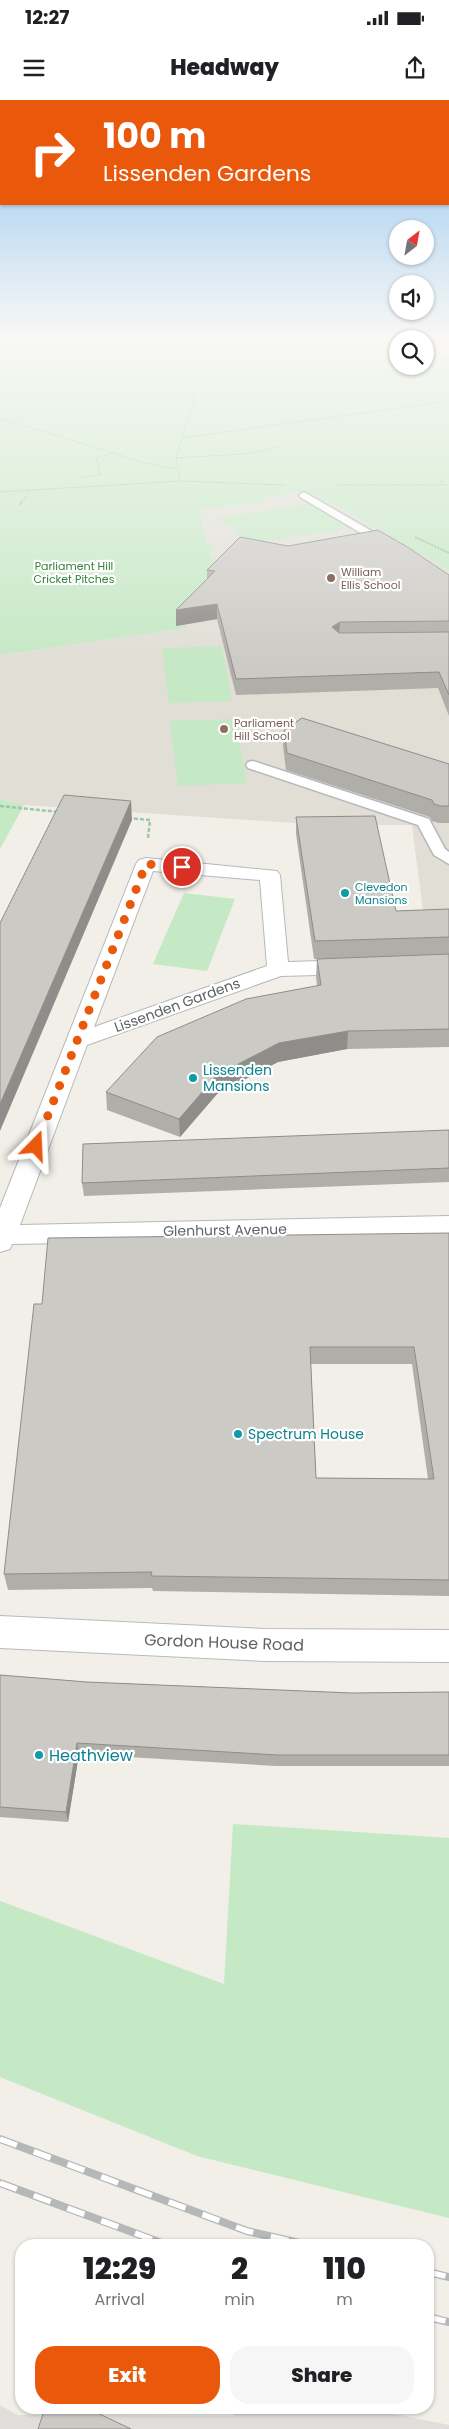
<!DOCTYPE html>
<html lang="en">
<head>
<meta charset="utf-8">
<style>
	:root { --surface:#fff; --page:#f6f6f6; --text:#202124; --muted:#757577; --accent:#ea580c }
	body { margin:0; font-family:Poppins,sans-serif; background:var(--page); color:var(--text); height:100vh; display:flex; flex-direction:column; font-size:19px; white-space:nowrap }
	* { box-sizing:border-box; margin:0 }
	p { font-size:16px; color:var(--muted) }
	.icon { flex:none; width:28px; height:28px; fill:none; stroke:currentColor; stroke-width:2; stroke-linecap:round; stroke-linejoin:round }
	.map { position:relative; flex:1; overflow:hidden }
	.sheet { position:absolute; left:15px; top:2139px; width:419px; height:175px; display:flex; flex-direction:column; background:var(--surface); border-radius:20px; box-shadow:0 1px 4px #0004 }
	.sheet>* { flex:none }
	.top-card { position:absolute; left:0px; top:0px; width:450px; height:105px; box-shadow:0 1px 4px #0004; background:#ea580c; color:#fff; overflow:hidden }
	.needle { width:32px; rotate:31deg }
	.tools { position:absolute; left:389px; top:120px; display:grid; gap:10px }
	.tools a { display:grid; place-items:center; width:45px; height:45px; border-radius:50%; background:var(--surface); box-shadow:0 1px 4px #0004; font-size:25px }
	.pin { position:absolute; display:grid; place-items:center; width:42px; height:42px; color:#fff; margin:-21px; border:2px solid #fff; border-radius:50%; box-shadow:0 1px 5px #0007 }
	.me { position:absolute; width:55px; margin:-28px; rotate:21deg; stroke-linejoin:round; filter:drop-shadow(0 0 4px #0008) }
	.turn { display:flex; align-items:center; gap:18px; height:105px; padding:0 20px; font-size:22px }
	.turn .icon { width:65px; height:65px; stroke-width:2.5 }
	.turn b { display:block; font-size:35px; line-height:42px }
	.eta { display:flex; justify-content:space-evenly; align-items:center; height:85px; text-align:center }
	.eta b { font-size:30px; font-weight:800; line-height:35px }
	.primary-button { display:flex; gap:10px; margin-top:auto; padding:10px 20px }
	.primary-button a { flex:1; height:58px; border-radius:20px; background:var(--accent); color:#fff; font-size:20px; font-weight:800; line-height:58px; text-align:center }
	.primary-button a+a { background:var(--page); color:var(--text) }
	.status { display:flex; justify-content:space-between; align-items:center; height:35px; padding:0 25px; background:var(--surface); direction:ltr }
	.status svg { height:14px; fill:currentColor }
	header { display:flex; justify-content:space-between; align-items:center; height:65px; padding:0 20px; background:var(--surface); font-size:22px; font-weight:800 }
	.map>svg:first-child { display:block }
	.industrial { fill:#e0deda }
	.education { fill:#e1ded6 }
	.green { fill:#c5e8c5 }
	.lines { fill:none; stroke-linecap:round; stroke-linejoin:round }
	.lane-casing { stroke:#b5b8bc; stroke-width:3 }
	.street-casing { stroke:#b5b8bc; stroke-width:2 }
	.secondary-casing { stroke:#b6babf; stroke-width:2 }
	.path-far2 { stroke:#9cc7a9; stroke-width:1; stroke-dasharray:2 1; stroke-linecap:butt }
	.path-far1 { stroke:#9cc7a9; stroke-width:2; stroke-dasharray:2.5 1; stroke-linecap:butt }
	.path { stroke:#9cc7a9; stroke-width:2.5; stroke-dasharray:4 2; stroke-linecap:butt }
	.lane { fill:#fff; fill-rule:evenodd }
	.street { fill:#fff; fill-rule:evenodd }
	.secondary { fill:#fff; fill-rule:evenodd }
	.rail-casing { stroke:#b6b7b8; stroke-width:8 }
	.rail { stroke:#fff; stroke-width:5.5; stroke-dasharray:18; stroke-linecap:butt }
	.wall { fill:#afaea9; fill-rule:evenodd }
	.shaded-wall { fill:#8f8d8a }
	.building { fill:#cccac5; stroke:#8f8d8a; fill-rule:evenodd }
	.route { stroke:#ea580c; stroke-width:9; stroke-dasharray:0 16.2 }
	.education-dot { fill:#8d6e63; stroke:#fff; stroke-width:2 }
	.culture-dot { fill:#0f9aa8; stroke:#fff; stroke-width:2 }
	.labels { text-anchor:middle; stroke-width:4.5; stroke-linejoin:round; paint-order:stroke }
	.far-park-label { font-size:11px; fill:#348238; stroke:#fff }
	.far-education-label { font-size:11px; fill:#785e54; stroke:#fff; text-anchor:start }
	.far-culture-label { font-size:11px; fill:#0d838f; stroke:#fff; text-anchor:start }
	.street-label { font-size:14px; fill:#5f6368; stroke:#fff }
	.culture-label { font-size:14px; fill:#0d838f; stroke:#fff; text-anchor:start }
	.near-street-label { font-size:16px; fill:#5f6368; stroke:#fff }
	.near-culture-label { font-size:16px; fill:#0d838f; stroke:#fff; text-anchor:start }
</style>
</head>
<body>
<div class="status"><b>12:27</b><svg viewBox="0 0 49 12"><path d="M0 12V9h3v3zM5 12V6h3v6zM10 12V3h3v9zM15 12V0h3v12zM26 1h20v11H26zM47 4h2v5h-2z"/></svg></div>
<header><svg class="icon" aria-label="menu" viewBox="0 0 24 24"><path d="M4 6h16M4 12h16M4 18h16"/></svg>Headway<svg class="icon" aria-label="share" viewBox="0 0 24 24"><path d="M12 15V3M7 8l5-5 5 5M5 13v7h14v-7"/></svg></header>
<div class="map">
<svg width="449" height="2329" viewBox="0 0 449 2329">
	<rect width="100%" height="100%" fill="#f1efe8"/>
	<polygon class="industrial" points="0,2305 18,2315 233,2316 237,2308 365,2308 449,2325 449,2329 0,2329"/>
	<polygon class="education" points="306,392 345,410 449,471 449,810 423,811 412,725 324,725 24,705 0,699 0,555 186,528 182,520 217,466 209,453 199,409 259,404 269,397"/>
	<g class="green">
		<polygon points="0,240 343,240 397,249 398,266 425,266 425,253 449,257 449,471 345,410 306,392 269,397 259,404 199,409 207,443 215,448 209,453 217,466 182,520 187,528 0,555"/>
		<polygon points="312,403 349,428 253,444 219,418"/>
		<polygon points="222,546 232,601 169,603 162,548"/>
		<polygon points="235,619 247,683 178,686 170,621"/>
		<polygon points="0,699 24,705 0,749"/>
		<polygon points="184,793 235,799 207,871 153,864"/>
		<polygon points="233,1724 449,1738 449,2118 197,2056 0,1977 0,1801 224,1884"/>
	</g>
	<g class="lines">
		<defs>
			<g id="lane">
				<polygon points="304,392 396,445 397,447 392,450 388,449 300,397 299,395"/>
				<polygon points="253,661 429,719 445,749 449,752 449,764 434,755 418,725 248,668 246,665 248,662"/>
			</g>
			<path id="street" d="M146 758 277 771 280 775 288 862 355 860 363 862 366 867 363 872 355 874 281 876 87 945 20 1125 449 1116V1136L12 1144 10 1149 0 1152V1108L136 764 139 760ZM153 771 260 780 267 866 94 927Z"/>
			<polygon id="secondary" points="0,1516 265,1529 449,1530 449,1562 265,1561 0,1548"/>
		</defs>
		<use href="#lane" class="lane-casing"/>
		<use href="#street" class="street-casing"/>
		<use href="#secondary" class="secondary-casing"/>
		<g class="path-far2">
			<polyline points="144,240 174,255 194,289 194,300 176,358 180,381"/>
			<polyline points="225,240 398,263"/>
			<polyline points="0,241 12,240"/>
			<polyline points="341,254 370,244"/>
			<polyline points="423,266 449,270"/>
			<polyline points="0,318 145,363 176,369"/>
			<polyline points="182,338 449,301"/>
			<polyline points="176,358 244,354 281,347"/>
			<polyline points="81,378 101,374 96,358 113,353"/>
			<polyline points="440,379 444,385"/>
			<polyline points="335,385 449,385"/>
			<polyline points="0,392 180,381 284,385"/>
			<polyline points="22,403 29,391"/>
		</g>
		<g class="path-far1">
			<polyline points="20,405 22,401"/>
			<polyline points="415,437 449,453"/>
		</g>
		<g class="path">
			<polyline points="0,706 59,712"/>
			<polyline points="128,718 150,720 148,738"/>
		</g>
		<use href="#lane" class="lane"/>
		<use href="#street" class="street"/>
		<use href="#secondary" class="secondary"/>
		<defs>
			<g id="rail">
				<polyline points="0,2039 247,2131 308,2145"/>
				<polyline points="0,2083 167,2145"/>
				<polyline points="428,2172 449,2177"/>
				<polyline points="428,2217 449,2222"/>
			</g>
		</defs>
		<use href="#rail" class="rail-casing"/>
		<use href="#rail" class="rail"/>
	</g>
	<g class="wall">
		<polygon points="207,470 449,475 449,616 438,588 236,595 217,519 176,526 176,510 207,479"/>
		<polygon points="284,630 449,664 449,723 439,723 432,721 430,717 286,670 283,646"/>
		<polygon points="296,717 396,811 449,809 449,947 347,949 278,962 217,994 180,1037 107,1010 106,992 317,886 316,877 317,859 314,859 296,734"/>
		<polygon points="449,1030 449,1082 84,1096 82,1083"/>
		<path d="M449 1133V1496L153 1491 152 1488 8 1490 4 1474 42 1204ZM311 1264H412L428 1379 316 1378Z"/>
		<polygon points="0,1575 87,1582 352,1593 449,1592 449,1666 276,1666 79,1654 68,1722 0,1717"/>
	</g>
	<g class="shaded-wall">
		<polygon points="217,504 217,519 176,526 176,510"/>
		<polygon points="340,522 339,537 332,527"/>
		<polygon points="131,701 132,720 0,1031 0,1004"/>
		<polygon points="348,931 347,949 278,962 217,994 180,1037 179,1019 217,975 279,943"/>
		<polygon points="77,1643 79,1654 68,1722 66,1712"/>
	</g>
	<g class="building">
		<polygon points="378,430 409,448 449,475 449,521 340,522 332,527 339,533 449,532 449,595 439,572 236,579 217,504 176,510 215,471 207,470 240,437 288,446"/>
		<polygon points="302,618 449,664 449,706 441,706 434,704 432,700 287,653 284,630"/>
		<polygon points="64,695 131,701 0,1004 0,823"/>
		<polygon points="375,716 396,811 449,809 449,837 315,841 296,717"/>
		<polygon points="449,854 449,929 348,931 279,943 217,975 179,1019 106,992 157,937 246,899 321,885 317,859"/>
		<polygon points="449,1030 449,1068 82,1083 83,1044"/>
		<path d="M449 1133V1480L151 1476 152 1472 4 1474 34 1204H42L48 1138ZM310 1247H414L434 1379 316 1378Z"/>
		<polygon points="0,1575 87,1582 352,1593 449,1592 449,1655 277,1655 77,1643 66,1712 0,1707"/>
		<polygon points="45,2308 87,2308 131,2329 38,2329"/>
	</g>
	<linearGradient id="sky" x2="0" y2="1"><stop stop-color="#8fc3f1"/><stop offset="0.42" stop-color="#f9f8f5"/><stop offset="1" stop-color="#f9f8f5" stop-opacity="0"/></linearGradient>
	<rect width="449" height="566" fill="url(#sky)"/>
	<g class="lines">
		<polyline class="route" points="36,1046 146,764 182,767"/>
	</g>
	<g class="education-dot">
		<circle cx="331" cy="478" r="5"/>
		<circle cx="224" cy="629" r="5"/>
	</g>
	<g class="culture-dot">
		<circle cx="345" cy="793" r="5"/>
		<circle cx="193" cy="978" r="5"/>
		<circle cx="238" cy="1334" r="5"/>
		<circle cx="39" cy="1655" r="5"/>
	</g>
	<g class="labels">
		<g class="far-park-label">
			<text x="74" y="470">Parliament Hill<tspan x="74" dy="13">Cricket Pitches</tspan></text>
		</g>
		<g class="far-education-label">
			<text x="341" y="476">William<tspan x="341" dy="13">Ellis School</tspan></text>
			<text x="234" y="627">Parliament<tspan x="234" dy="13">Hill School</tspan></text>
		</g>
		<g class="far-culture-label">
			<text x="355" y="791">Clevedon<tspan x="355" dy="13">Mansions</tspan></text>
		</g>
		<g class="street-label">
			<text transform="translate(177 905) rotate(-20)" y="5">Lissenden Gardens</text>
			<text transform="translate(225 1130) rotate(-1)" y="5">Glenhurst Avenue</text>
		</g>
		<g class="culture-label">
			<text x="203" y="975">Lissenden<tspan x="203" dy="16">Mansions</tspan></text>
			<text x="248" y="1339">Spectrum House</text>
		</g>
		<g class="near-street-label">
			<text transform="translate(224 1542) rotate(2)" y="6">Gordon House Road</text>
		</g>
		<g class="near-culture-label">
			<text x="49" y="1661">Heathview</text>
		</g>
	</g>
</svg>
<div class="tools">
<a><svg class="needle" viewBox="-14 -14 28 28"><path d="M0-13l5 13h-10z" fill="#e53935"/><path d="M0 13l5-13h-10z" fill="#757577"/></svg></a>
<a><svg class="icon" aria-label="sound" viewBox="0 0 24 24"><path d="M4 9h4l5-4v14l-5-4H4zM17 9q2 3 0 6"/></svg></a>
<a><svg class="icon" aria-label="search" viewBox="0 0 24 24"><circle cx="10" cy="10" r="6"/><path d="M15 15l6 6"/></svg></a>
</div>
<div class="pin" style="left:182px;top:767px;background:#d93025"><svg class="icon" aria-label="arrive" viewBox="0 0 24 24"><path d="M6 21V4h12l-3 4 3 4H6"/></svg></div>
<svg class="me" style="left:36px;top:1046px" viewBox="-20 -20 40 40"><path d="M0-17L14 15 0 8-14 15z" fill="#ea580c" stroke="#fff" stroke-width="4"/></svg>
<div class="top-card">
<div class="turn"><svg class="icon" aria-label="right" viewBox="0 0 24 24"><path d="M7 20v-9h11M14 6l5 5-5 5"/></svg><div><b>100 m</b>Lissenden Gardens</div></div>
</div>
<section class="sheet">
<div class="eta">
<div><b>12:29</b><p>Arrival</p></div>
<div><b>2</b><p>min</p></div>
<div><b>110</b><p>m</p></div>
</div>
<div class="primary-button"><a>Exit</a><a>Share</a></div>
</section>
</div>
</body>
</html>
